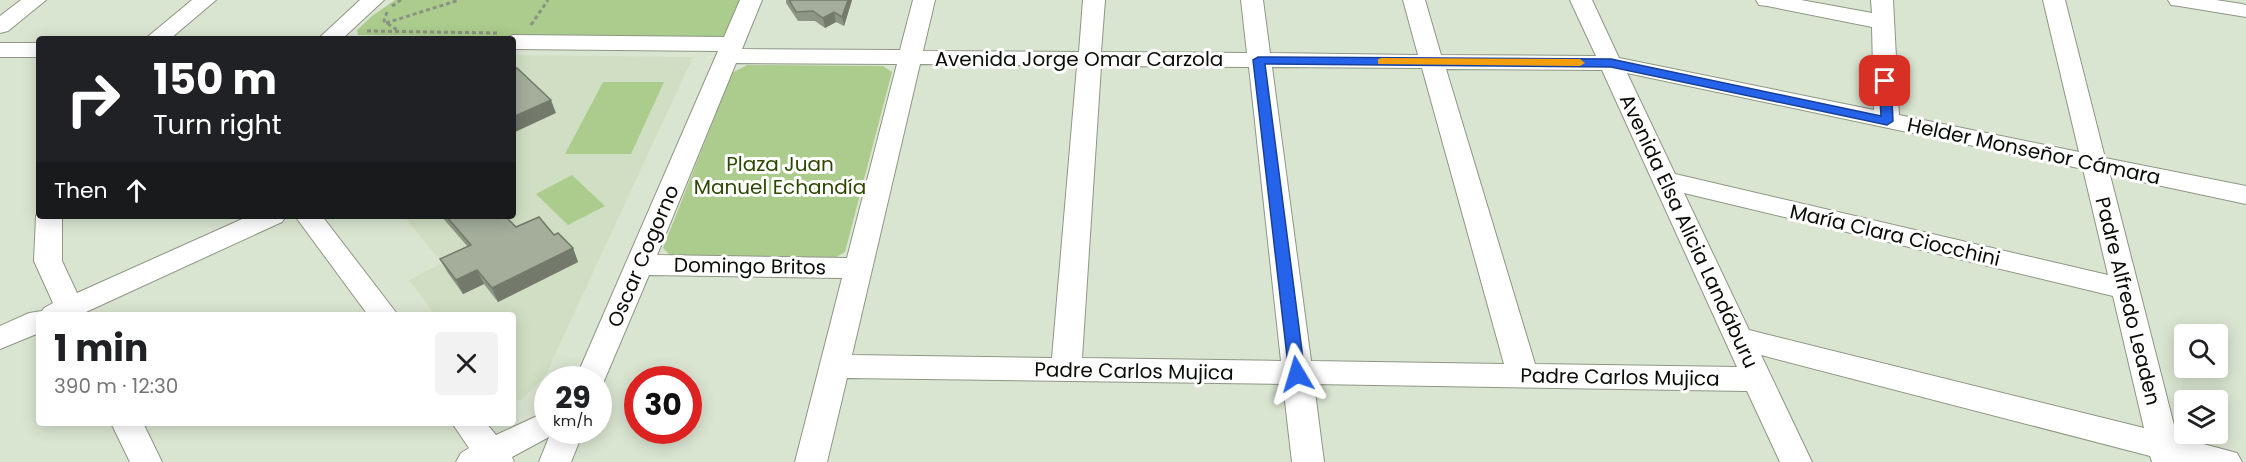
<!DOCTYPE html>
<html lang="en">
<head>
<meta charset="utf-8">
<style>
	:root { --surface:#fff; --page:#f2f2f2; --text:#202124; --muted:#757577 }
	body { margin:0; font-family:Poppins,sans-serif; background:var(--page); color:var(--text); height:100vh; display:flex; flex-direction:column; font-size:22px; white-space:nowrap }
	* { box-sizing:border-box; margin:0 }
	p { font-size:20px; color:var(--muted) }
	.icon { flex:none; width:33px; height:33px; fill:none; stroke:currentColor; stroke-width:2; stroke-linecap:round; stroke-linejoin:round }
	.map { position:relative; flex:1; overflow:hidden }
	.panel { position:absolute; left:36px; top:312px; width:480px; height:114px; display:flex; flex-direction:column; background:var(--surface); border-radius:6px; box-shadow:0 3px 15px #0003 }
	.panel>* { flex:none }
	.hud { position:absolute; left:36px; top:36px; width:480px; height:183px; border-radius:6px; box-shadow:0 3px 15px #0003; background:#202124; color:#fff; overflow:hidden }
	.controls { position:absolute; left:2174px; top:324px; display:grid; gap:12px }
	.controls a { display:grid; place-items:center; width:54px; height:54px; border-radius:6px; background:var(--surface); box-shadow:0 3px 15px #0003; font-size:30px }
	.speed { position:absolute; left:534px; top:366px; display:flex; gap:12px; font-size:30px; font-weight:700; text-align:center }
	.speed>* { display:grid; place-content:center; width:78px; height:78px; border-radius:50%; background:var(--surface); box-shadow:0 3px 15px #0003; line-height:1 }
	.speed small { font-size:15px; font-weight:400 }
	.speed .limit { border:9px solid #d22; background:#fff; color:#111 }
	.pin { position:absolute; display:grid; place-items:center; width:51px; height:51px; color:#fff; margin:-26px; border-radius:12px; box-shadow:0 3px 9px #0006 }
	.me { position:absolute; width:66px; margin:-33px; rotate:353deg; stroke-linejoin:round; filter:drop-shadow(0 0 4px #0008) }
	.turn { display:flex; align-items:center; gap:21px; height:126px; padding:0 18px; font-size:27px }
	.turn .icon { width:78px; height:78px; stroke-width:2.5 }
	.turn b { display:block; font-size:42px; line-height:51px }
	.then { display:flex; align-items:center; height:57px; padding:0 18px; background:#0003; gap:12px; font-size:22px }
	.round { display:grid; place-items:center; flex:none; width:63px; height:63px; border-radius:6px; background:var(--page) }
	.head { display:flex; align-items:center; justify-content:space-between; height:102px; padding:0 18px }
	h1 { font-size:36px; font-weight:700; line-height:45px }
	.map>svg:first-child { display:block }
	.built { fill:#d0dfc3 }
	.green { fill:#abcc8c }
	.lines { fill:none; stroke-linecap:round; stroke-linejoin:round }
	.minor-casing { stroke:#8d9784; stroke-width:2 }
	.path { stroke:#8a9283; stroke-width:3; stroke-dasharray:4 3; stroke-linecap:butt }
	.minor { fill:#fff; fill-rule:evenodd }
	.wall { fill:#8d9685 }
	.shaded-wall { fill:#737a6c }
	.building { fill:#a4ae9b; stroke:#737a6c; stroke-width:1.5 }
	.route { fill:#2563eb; stroke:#184099; stroke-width:1.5 }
	.slow { fill:#f59e0b }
	.labels { text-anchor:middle; stroke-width:6; stroke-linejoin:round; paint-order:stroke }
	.street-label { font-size:20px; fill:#0a0e07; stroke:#fff }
	.park-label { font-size:20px; fill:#2c4901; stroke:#fff }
</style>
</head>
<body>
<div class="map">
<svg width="2246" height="462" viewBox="0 0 2246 462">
	<rect width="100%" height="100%" fill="#dae5d1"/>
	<polygon class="built" points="513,55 693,57 545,376 521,400 513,399 513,315 435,315 409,280 442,263 404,216 513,216"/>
	<g class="green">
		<polygon points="395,0 740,0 726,39 358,35 357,30 372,16"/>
		<polygon points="747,65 883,66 892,72 845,252 833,259 670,255 663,248 732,73"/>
		<polygon points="603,82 664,82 631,154 565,154"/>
		<polygon points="572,175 605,206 568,225 536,194"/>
	</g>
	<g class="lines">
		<defs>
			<g id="minor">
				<polygon points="21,0 46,0 8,31 0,33 0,16"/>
				<polygon points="192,0 216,0 170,39 145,39"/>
				<polygon points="360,0 384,0 342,39 318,39"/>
				<path d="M740 0H762L742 49 900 50 913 0H935L923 51 1079 52 1083 0H1105L1101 52 1247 53 1241 0H1263L1270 53 1418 55 1403 0H1425L1441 55 1596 56 1570 0H1592L1619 58 1874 110 1872 27 1767 6 1759 5 1756 0H1801L1872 13 1871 0H1893L1899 115 2079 152 2043 0H2065L2105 158 2246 186V204L2110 175 2177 437 2237 453 2242 462H2152L2150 456 1761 355 1812 462H1780L1747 391 1314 384 1324 462H1292L1283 384 847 378 827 462H795L842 278 649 275 601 388 598 389V380H575L718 51 513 49V39H504L513 35 724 37ZM736 63 897 64 847 258 657 255ZM920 64 1077 66 1052 358 852 355ZM1101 66 1249 67 1281 361 1082 358ZM1272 67 1422 68 1504 364 1311 361ZM1446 69 1602 70 1737 367 1535 364ZM1627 73 2083 169 2108 275 1675 174ZM1684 193 2113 296 2144 428 1749 330Z"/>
				<polygon points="2168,0 2216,0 2242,4 2246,5 2246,17 2179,6 2171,5"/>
				<rect x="0" y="43" width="39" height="14"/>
				<polygon points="39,211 39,216 62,216 62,261 77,293 249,216 286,216 282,222 86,312 87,315 39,315 39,333 0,349 0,326 29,313 42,311 44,308 53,303 34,261 36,216"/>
				<polygon points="295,216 322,216 398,315 368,315"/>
				<polygon points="548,411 548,430 584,430 571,462 539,462 549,437 512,457 514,462 456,462 461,453 469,448 452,423 486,423 496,435"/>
				<polygon points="111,423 143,423 162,462 130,462"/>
			</g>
		</defs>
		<use href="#minor" class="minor-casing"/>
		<g class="path">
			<polyline points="392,6 401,0"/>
			<polyline points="387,12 384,21 397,30"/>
			<polyline points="386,23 459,0"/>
			<polyline points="531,25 548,0"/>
			<polyline points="367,31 497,33"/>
		</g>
		<use href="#minor" class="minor"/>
	</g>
	<g class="wall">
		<polygon points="786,0 852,0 844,26 836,22 825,28 815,21 798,21 786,3"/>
		<polygon points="441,216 505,216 516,227 554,235 573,248 578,262 498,302 484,284 463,294 448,273 440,259 468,247"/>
	</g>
	<g class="shaded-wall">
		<polygon points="848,0 852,0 844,26 842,17"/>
		<polygon points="834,12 836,22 825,28 823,18"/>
		<polygon points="551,100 556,113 513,133 513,117"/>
		<polygon points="573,248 578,262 498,302 492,288"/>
		<polygon points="477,270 484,284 463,294 456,280"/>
	</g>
	<g class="building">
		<polygon points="789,0 848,0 842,17 834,12 823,18 813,11 796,12"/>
		<polygon points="517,68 551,100 513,117 513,70"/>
		<polygon points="446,216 505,216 516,227 539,217 554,235 558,233 573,248 492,288 477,270 456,280 440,259 471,245"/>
	</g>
	<polygon class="route" points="1258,57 1611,59 1881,116 1879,81 1885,78 1891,81 1893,121 1887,125 1611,67 1265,64 1305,374 1302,378 1291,378 1289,374 1253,60"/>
	<polygon class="slow" points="1382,58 1580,59 1585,63 1580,66 1378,64 1378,59"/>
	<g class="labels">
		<g class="street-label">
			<text x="1079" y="66">Avenida Jorge Omar Carzola</text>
			<text transform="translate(2034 151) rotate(12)" y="7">Helder Monseñor Cámara</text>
			<text transform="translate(1689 231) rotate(65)" y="7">Avenida Elsa Alicia Landáburu</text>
			<text transform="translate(1895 235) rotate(13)" y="7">María Clara Ciocchini</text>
			<text transform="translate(643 256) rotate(-67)" y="7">Oscar Cogorno</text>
			<text transform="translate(750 266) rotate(1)" y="7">Domingo Britos</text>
			<text transform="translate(2128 301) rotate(76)" y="7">Padre Alfredo Leaden</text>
			<text transform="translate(1134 371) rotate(1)" y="7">Padre Carlos Mujica</text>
			<text transform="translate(1620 377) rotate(1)" y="7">Padre Carlos Mujica</text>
		</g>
		<g class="park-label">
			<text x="780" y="171">Plaza Juan<tspan x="780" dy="23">Manuel Echandía</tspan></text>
		</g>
	</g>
</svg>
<div class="controls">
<a><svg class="icon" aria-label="search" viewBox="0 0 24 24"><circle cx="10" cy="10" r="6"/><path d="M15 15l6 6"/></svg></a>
<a><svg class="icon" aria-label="layers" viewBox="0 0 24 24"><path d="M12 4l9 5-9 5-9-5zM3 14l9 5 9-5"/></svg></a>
</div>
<div class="speed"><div>29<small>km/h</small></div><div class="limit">30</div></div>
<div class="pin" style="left:1885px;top:81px;background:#d93025"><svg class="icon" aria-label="arrive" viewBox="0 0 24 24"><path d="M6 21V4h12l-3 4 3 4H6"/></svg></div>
<svg class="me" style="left:1297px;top:374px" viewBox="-20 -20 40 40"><path d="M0-17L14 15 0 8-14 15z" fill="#2563eb" stroke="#fff" stroke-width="4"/></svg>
<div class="hud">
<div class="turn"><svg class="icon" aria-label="right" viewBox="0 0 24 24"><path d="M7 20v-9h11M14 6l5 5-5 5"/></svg><div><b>150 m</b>Turn right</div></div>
<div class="then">Then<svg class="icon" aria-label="ahead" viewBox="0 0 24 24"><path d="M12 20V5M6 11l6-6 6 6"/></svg></div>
</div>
<section class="panel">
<div class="head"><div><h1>1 min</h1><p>390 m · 12:30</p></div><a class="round"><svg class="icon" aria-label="close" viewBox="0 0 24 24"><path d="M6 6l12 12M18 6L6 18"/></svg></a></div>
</section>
</div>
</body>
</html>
